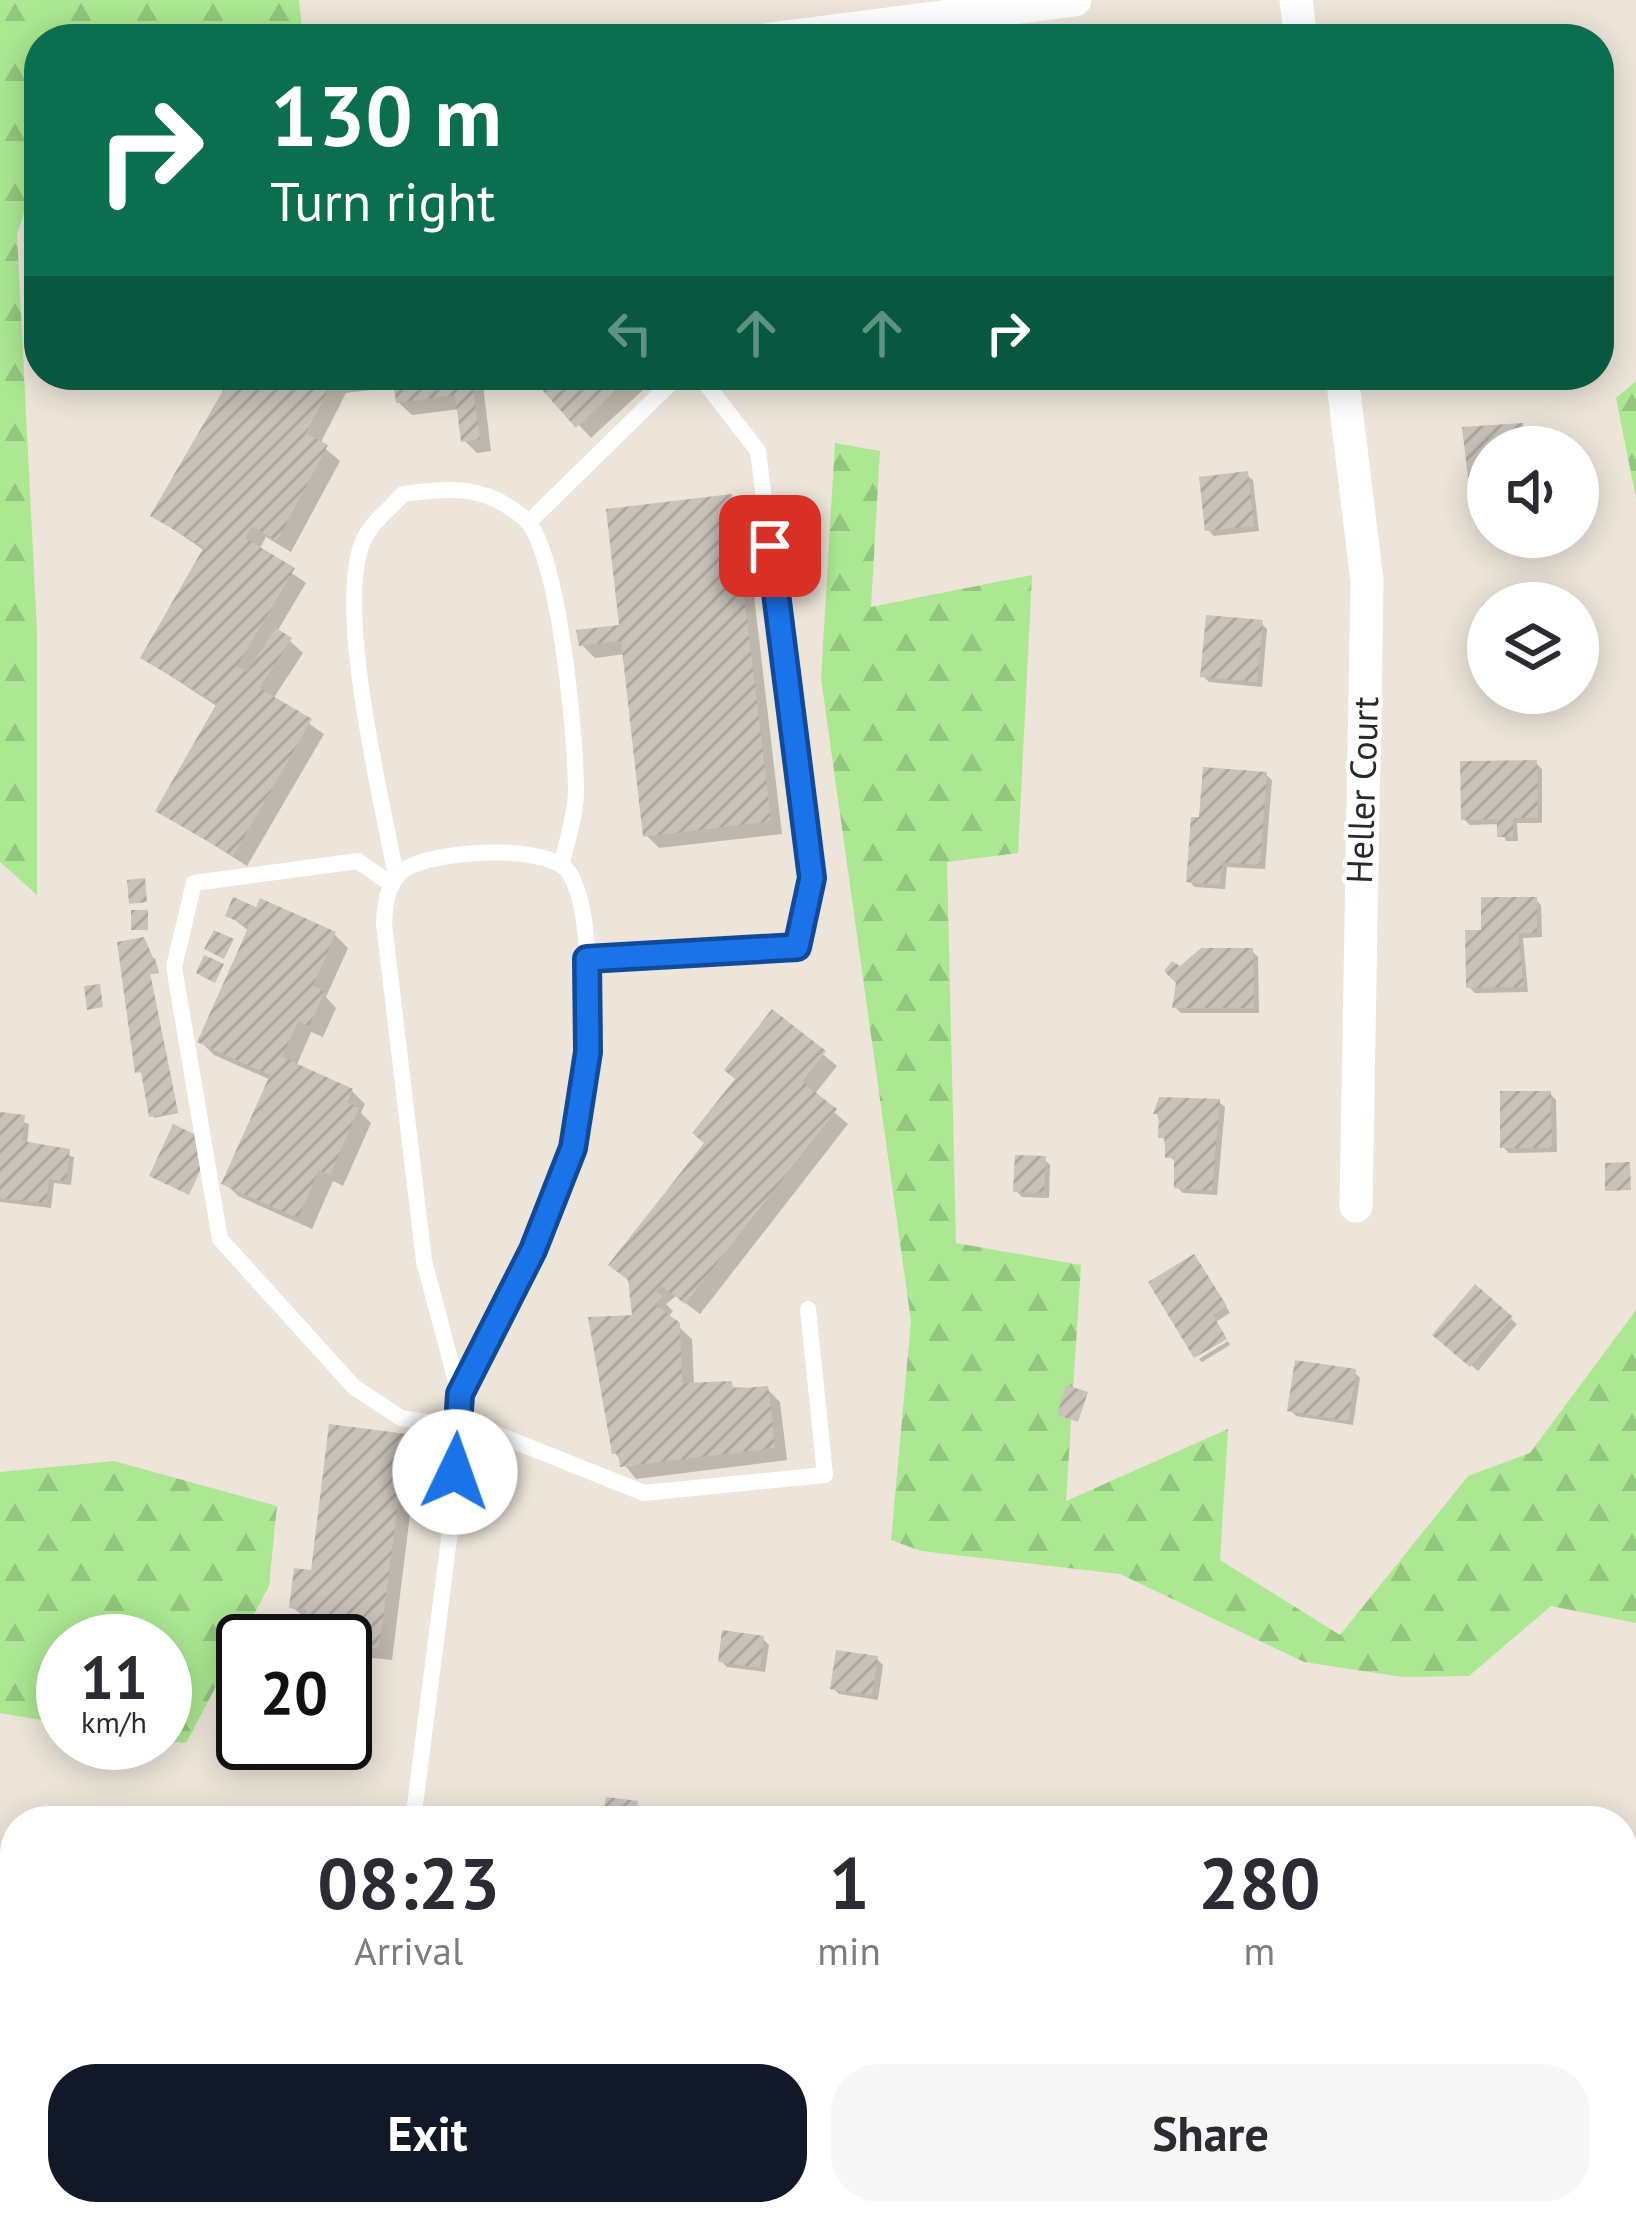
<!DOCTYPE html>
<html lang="en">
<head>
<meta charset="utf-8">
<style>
	:root { --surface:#fff; --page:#f7f7f7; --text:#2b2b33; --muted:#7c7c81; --accent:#111827 }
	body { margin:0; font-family:"PT Sans",sans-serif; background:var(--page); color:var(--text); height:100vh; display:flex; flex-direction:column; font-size:45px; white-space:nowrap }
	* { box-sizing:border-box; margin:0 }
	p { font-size:39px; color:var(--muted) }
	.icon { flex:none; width:66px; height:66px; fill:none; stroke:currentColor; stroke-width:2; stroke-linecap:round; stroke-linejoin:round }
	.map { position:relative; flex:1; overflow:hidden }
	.drawer { position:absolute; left:0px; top:1806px; width:1638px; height:420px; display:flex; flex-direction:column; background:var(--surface); border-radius:48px 48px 0 0; box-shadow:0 6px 30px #0003 }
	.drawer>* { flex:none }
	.top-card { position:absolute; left:24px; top:24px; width:1590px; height:366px; border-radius:48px; box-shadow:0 6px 30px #0003; background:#0b6e4f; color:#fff; overflow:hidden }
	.buttons { position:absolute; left:1467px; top:426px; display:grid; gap:24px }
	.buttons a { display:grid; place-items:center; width:132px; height:132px; border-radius:50%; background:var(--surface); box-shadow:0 6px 30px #0003; font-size:60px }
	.speed { position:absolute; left:36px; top:1614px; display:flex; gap:24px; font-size:60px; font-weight:700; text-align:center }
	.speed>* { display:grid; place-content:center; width:156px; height:156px; border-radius:50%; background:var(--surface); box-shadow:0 6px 30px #0003; line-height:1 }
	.speed small { font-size:30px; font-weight:400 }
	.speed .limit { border:6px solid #111; border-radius:18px; background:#fff; color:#111 }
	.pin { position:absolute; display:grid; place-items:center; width:102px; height:102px; color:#fff; margin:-51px; border-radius:24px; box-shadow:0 6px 18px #0006 }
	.me { position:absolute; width:132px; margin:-66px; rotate:3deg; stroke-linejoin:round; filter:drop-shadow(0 0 9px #0008) }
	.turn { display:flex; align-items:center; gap:42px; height:252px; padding:0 48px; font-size:54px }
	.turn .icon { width:156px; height:156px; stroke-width:2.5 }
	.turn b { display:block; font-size:84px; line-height:102px }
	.lanes { display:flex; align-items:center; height:114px; padding:0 48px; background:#0003; justify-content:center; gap:60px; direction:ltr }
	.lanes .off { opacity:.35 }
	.eta { display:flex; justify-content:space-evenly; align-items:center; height:204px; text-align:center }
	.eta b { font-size:72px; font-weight:800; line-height:84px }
	.action { display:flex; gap:24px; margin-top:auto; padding:24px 48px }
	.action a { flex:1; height:138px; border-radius:48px; background:var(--accent); color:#fff; font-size:48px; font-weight:800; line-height:138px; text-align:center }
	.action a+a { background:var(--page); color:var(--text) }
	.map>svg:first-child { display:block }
	.forest { fill:url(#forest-firs) }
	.shadow { fill:#0003 }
	.building { fill:url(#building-hatch) }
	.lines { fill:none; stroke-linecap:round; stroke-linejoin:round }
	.lane { stroke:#fff; stroke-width:16 }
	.street { stroke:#fff; stroke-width:33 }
	.route-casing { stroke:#114b97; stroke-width:30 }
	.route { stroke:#1a73e8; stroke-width:21 }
	.labels { text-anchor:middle; stroke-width:9; stroke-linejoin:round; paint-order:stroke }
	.street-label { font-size:36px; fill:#292929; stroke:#fff }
</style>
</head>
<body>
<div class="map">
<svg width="1636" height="2226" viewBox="0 0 1636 2226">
	<defs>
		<pattern id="forest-firs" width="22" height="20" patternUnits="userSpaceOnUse" patternTransform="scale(3)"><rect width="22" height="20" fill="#abe891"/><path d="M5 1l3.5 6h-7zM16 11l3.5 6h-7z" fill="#93c77d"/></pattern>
		<pattern id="building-hatch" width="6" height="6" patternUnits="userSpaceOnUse" patternTransform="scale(3)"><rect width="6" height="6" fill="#c8c2b9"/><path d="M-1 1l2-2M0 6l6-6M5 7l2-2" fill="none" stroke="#aca79f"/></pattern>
	</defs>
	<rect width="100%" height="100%" fill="#ede5d9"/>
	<g class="forest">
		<polygon points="0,0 299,0 303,39 39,39 39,166 17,235 37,631 37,895 0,862"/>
		<polygon points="1636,381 1636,498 1616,398"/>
		<polygon points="835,443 880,451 871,607 1032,575 1018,853 947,862 956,1243 1081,1265 1066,1501 1228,1429 1220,1560 1340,1635 1468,1476 1530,1453 1636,1310 1636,1623 1551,1606 1469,1676 1402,1677 1304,1662 1120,1574 921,1551 891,1540 911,1321 821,678"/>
		<polygon points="114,1461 277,1506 269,1586 186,1743 165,1741 165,1641 63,1641 63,1724 0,1713 0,1472"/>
	</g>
	<g class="shadow">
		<polygon points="235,375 493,375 482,377 491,451 477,453 464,440 460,409 412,415 398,402 396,387 346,393 320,444 340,461 291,552 266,537 259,550 306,583 278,630 303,653 273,699 324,734 247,866 159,810 218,707 143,658 205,551 154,516"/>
		<polygon points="533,375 655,375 657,377 591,438"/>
		<polygon points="1521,426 1530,447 1488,447 1488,524 1482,524 1476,518 1466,430"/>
		<polygon points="1247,475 1253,480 1259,531 1214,536 1208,530"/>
		<polygon points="731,498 744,511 782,834 659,848 646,835 625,654 595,658 581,644 623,628"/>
		<polygon points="1261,623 1267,629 1262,687 1209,682 1203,676"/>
		<polygon points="1536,763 1542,769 1542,823 1517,823 1518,841 1506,841 1500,824 1470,825 1464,819"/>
		<polygon points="1266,775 1272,780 1265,869 1227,867 1225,889 1195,887 1189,881 1201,820"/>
		<polygon points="1535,899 1541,905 1542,937 1523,938 1528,992 1475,993 1469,987 1484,933"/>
		<polygon points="229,915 335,935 348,948 326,997 336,1008 323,1037 311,1032 296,1067 352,1091 365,1104 361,1113 371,1123 343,1186 333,1181 312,1229 238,1196 225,1183 271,1080 214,1055 201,1042 250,932"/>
		<polygon points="1252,951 1258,957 1259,1013 1181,1013 1175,1007 1180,970"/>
		<polygon points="155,958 159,973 150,974 178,1113 154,1118 144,1073 138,1072 149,959"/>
		<polygon points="773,1013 837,1066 814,1095 848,1124 700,1314 676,1296 666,1304 673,1311 668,1317 692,1339 694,1385 767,1389 780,1402 787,1460 636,1479 615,1453 635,1318 707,1144"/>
		<polygon points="1550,1094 1556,1100 1557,1152 1509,1153 1503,1147"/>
		<polygon points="1219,1102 1225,1107 1217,1195 1183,1193 1177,1187 1177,1162 1168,1156 1157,1113"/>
		<polygon points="0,1115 29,1124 27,1145 74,1157 71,1185 54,1183 51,1208 0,1202"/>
		<polygon points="1044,1159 1050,1165 1049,1198 1022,1197 1016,1191"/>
		<polygon points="1200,1263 1230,1313 1216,1322 1195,1354"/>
		<polygon points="1511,1319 1517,1324 1478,1371 1436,1335"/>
		<polygon points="1228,1341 1230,1345 1202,1362 1199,1359"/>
		<polygon points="1354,1372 1360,1378 1353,1425 1296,1416 1290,1410"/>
		<polygon points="405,1437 418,1450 392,1660 345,1655 345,1641 309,1641 309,1621 292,1607"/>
		<polygon points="763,1639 769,1645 765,1672 727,1667 721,1661"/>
		<polygon points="877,1659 883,1665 878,1700 839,1694 833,1688"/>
		<polygon points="636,1804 642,1810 641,1821 605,1821"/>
		<polygon points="93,1817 112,1820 113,1821 80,1821"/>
		<polygon points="259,2211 315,2211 299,2212 297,2226 257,2226"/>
		<polygon points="485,2220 536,2226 490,2226"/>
	</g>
	<g class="building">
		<polygon points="232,375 359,378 333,381 306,433 328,445 277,541 252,526 245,538 295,568 237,666 247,672 276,628 292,638 259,688 312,719 233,856 155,811 217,703 140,658 204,547 150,516"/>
		<polygon points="392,375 471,375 480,439 461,442 455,395 396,403"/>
		<polygon points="529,375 633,375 576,428"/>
		<polygon points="1523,423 1526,447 1488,447 1488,519 1473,520 1462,427"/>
		<polygon points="1248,471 1254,526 1205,531 1199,477"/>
		<polygon points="732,494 771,821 643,837 621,641 579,646 576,630 619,625 606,509"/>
		<rect x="1482" y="604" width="6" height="65"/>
		<polygon points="1206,615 1263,620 1257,682 1200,677"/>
		<polygon points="1537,760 1538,818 1513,818 1513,837 1497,837 1497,819 1461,820 1460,761"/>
		<polygon points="1203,767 1267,772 1260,865 1222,862 1220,885 1186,882 1191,817 1199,817"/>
		<polygon points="145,878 147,902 129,904 127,880"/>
		<polygon points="233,897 256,907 260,898 336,932 313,986 325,992 309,1026 298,1021 282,1057 353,1089 347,1103 359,1108 330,1175 319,1170 298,1218 221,1184 270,1075 197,1042 249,926 225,916"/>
		<polygon points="1481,897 1537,897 1537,933 1518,933 1524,987 1466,988 1465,930 1481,930"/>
		<rect x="131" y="910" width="17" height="20"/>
		<polygon points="214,930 234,939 224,959 204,949"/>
		<polygon points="144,937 159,971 150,973 178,1112 149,1117 141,1072 135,1073 117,942"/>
		<polygon points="1201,948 1253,948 1254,1008 1172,1008 1176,983 1164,971 1172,961 1180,966"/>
		<polygon points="204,955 224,964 215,983 196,973"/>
		<polygon points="100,984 103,1007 87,1010 84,986"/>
		<polygon points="772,1009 826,1051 802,1082 837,1109 685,1304 661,1285 654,1290 662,1296 655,1304 680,1323 682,1383 732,1381 733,1389 768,1386 775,1448 620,1467 618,1453 612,1454 588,1317 632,1315 628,1280 608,1265 704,1143 692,1133 735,1079 724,1070"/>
		<polygon points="1500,1091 1551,1091 1552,1148 1500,1148"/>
		<polygon points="1159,1097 1220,1099 1212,1191 1174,1188 1174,1157 1165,1158 1165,1138 1158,1138 1159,1114 1153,1114"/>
		<polygon points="0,1112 25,1115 22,1141 70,1149 66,1181 49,1179 46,1203 0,1198"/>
		<polygon points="173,1124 213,1143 189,1195 149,1176"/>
		<polygon points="1015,1155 1046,1156 1044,1193 1013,1192"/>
		<polygon points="1630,1162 1631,1190 1605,1191 1605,1163"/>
		<polygon points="1194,1254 1227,1306 1213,1315 1227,1339 1194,1358 1148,1282"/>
		<polygon points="1475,1284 1513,1317 1470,1367 1432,1335"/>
		<polygon points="1295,1360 1356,1369 1348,1421 1287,1411"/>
		<polygon points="1066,1385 1088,1392 1078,1422 1057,1415"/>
		<polygon points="329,1424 407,1434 379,1649 303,1639 307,1610 289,1608 294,1568 311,1570"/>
		<polygon points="722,1630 764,1636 760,1668 718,1662"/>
		<polygon points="836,1650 878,1656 872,1695 830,1689"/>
		<polygon points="606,1797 638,1801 635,1821 602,1821"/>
		<polygon points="47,1808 67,1810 65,1821 45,1821"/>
		<polygon points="1633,1994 1636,1994 1636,2058 1626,2057"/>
		<polygon points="256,2211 294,2211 292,2226 254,2226"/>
	</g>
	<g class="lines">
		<g class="lane">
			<polyline points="529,522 679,375"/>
			<path d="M396 876C383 805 331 595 366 535 374 520 392 507 403 494 450 487 487 485 525 519 559 549 576 740 576 790 576 814 567 840 562 863"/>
			<polyline points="392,885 358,861 194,883 174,967 220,1239 354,1387 401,1418 494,1433 644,1493 825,1475 808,1309"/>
			<polyline points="587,959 798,947 812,878 758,451 699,375"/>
			<path d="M413 1821 452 1515 459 1393 424 1261 384 924C385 907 386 887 400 873 424 850 551 841 570 874 584 898 586 936 588 963 599 1130 534 1250 459 1393"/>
		</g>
		<g class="street">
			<polyline points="1296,0 1301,39"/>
			<polyline points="770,39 1075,0"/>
			<polyline points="1342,375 1367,581 1356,1206"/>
			<polyline points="0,2005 15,2007"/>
			<polyline points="1623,2209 1636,2211"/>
			<polyline points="151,2226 153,2211"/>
		</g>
	</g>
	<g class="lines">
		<defs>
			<polyline id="route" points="455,1472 460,1394 533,1250 573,1148 588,1052 587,959 797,947 812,878 770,546"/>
		</defs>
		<use href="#route" class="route-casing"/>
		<use href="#route" class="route"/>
	</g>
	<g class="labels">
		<g class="street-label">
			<text transform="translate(1362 790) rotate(-88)" y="13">Heller Court</text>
		</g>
	</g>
</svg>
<div class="buttons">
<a><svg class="icon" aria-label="sound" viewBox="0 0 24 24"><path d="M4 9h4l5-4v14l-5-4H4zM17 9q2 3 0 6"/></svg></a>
<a><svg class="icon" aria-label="layers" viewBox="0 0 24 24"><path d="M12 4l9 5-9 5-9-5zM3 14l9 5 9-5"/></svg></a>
</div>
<div class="speed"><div>11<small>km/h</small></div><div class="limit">20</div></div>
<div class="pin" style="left:770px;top:546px;background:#d93025"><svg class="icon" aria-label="arrive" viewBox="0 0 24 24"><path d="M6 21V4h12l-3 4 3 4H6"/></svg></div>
<svg class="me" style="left:455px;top:1472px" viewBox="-20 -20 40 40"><circle r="19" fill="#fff"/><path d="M0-13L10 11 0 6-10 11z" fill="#1a73e8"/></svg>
<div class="top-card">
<div class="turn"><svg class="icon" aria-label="right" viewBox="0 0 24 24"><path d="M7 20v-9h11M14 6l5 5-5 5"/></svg><div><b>130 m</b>Turn right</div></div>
<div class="lanes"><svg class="icon off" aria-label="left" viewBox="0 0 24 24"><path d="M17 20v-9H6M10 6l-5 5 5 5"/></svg><svg class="icon off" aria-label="ahead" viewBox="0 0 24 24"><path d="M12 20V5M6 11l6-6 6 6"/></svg><svg class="icon off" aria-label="ahead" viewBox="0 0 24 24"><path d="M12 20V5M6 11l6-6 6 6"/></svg><svg class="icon" aria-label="right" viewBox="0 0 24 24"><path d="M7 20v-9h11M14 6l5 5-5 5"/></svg></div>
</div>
<section class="drawer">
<div class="eta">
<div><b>08:23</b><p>Arrival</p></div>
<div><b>1</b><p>min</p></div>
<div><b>280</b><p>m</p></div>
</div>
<div class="action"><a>Exit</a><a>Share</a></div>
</section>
</div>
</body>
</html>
